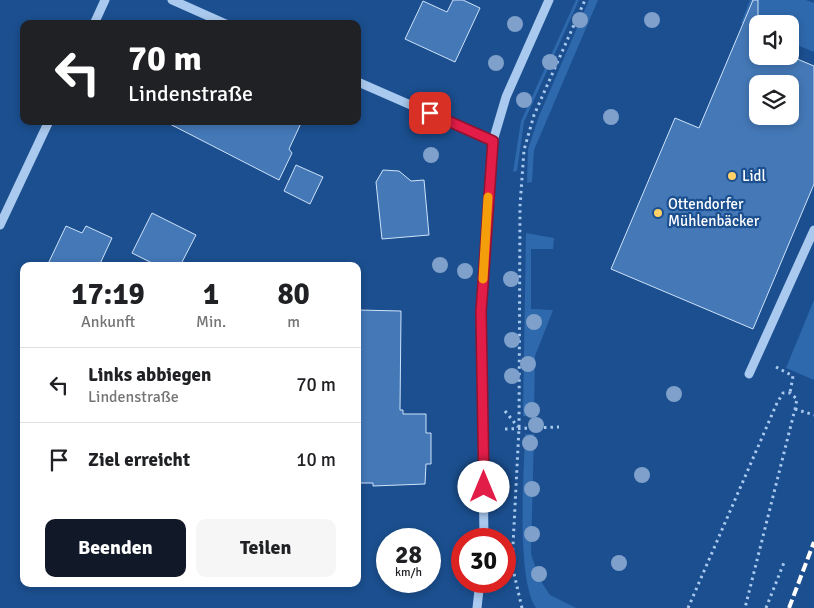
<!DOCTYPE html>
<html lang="de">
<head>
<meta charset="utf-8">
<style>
	:root { --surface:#fff; --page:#f6f6f6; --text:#202124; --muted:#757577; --line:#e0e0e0; --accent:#111827 }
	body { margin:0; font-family:Signika,sans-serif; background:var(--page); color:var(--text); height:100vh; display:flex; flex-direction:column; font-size:19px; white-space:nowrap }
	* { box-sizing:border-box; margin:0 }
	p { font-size:16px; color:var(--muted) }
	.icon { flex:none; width:28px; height:28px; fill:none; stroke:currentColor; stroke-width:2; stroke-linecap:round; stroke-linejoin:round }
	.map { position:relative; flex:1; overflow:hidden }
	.drawer { position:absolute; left:20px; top:262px; width:341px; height:325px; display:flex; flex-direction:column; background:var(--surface); border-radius:10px; box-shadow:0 2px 8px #0003 }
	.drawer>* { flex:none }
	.top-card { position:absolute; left:20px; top:20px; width:341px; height:105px; border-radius:10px; box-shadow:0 2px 8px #0003; background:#202124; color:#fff; overflow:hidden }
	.tools { position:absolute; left:749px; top:15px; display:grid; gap:10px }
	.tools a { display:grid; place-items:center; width:50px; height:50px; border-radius:10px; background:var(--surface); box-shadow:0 2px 8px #0003; font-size:25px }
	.speed { position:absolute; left:376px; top:528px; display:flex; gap:10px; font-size:25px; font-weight:700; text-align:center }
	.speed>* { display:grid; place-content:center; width:65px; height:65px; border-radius:50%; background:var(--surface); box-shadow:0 2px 8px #0003; line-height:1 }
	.speed small { font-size:12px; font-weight:400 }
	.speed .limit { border:8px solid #d22; background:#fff; color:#111 }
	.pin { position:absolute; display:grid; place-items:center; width:42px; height:42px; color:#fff; margin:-21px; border-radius:10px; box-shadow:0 2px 8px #0006 }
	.me { position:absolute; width:55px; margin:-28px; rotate:0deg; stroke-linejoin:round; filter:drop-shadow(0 0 4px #0008) }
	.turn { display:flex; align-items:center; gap:18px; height:105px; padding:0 25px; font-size:22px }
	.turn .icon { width:65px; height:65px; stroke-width:2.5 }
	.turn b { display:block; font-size:35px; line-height:42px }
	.eta { display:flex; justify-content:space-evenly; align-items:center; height:85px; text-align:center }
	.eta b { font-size:30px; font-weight:700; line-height:35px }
	.button { display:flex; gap:10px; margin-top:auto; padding:10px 25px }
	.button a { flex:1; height:58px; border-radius:10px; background:var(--accent); color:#fff; font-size:20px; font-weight:700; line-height:58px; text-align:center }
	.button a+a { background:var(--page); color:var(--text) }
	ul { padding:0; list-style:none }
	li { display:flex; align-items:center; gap:15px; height:75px; padding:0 25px; border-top:1px solid var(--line) }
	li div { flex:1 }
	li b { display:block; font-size:19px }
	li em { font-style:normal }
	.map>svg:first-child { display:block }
	.green { fill:#2e69ad }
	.building { fill:#4478b7; stroke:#cfe3fa; fill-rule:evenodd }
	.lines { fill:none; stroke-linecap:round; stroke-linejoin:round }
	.path { stroke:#a9c9ee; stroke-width:3; stroke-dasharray:2.5 4; stroke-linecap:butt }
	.minor { stroke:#a9c9ee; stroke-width:9 }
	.rail { stroke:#fff; stroke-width:4; stroke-dasharray:9 4; stroke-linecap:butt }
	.tree { fill:#7ea0ca }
	.route-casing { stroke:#92132f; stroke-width:12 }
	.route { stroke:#e11d48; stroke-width:9 }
	.slow { stroke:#f59e0b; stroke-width:9 }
	.poi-dot { fill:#ffd166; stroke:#1b4f8f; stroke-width:2 }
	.labels { text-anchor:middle; stroke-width:4.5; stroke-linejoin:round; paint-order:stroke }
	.poi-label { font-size:15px; fill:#fff; stroke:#1b4f8f; text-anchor:start }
</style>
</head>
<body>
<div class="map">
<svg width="814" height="608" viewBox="0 0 814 608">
	<rect width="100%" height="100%" fill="#1b4f8f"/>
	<g class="green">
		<polygon points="576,0 579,0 524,122 517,171 513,172 521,121"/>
		<polygon points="589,0 598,0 534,150 532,182 527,183 528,149 539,116"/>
		<polygon points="750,0 806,0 814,3 814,52 790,42 790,24 758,24 757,30 741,23"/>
		<polygon points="526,233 554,238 553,249 531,249 531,309 553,310 535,356 534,416 523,416"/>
		<polygon points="814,300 814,380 786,368"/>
		<path d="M525 434H534L531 554 540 580 550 595 576 608H536C516 578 524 473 525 434Z"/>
	</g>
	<g class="building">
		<polygon points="453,0 463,0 480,8 455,62 405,39 423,1 447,12"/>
		<path d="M753 0H758V56H790L814 66V184L753 329 611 269 675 118 699 128ZM758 84H790V116H758Z"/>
		<polygon points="164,121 302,121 289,149 292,153 279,180"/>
		<polygon points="296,165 323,177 310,204 284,191"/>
		<polygon points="383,170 399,171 411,181 424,180 429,235 382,239 376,182"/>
		<polygon points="152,213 196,235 180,266 158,266 132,253"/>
		<polygon points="66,226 82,233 86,226 112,238 99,266 47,266"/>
		<polygon points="358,310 401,311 400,410 403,410 403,414 426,414 426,433 431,433 431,464 426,464 425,484 373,486 373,483 358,483"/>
	</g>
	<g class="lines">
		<g class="path">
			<polyline points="776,367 793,376 790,393"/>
			<polyline points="795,409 814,415"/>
			<polyline points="505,411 518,427"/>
			<polyline points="505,429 559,427"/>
			<polyline points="522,608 512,565 519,428 520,206 524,150 534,115 585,0"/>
			<polyline points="688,608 777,403 783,393 790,393 797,399 795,409 745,608"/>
			<polyline points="766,608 785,560"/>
		</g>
		<g class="minor">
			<polyline points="172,0 226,24"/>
			<polyline points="94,24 105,0"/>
			<polyline points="358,82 493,141"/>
			<polyline points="0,225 49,121"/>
			<polyline points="749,374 814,230"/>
			<polyline points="484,539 481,312 493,141 506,97 549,0"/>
			<polyline points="477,608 480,581"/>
		</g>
		<polyline class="rail" points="789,608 814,542"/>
	</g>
	<g class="tree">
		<circle cx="580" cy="20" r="8"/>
		<circle cx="652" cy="20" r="8"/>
		<circle cx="515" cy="24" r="8"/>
		<circle cx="550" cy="62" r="8"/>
		<circle cx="496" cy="63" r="8"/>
		<circle cx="524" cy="100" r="8"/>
		<circle cx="611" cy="117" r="8"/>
		<circle cx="431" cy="155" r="8"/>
		<circle cx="440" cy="265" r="8"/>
		<circle cx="465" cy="271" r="8"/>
		<circle cx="511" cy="279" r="8"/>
		<circle cx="534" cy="322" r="8"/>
		<circle cx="512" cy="340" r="8"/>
		<circle cx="528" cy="364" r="8"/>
		<circle cx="512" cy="376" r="8"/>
		<circle cx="674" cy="394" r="8"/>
		<circle cx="532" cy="410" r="8"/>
		<circle cx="536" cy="425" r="8"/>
		<circle cx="530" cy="443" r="8"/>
		<circle cx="642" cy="475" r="8"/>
		<circle cx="532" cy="489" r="8"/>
		<circle cx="532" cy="534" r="8"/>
		<circle cx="619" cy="563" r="8"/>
		<circle cx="539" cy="574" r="8"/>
	</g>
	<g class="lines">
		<defs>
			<polyline id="route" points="430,113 493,141 481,312 484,487"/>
		</defs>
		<use href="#route" class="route-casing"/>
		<use href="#route" class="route"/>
		<polyline class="slow" points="483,279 488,197"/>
	</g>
	<g class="poi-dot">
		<circle cx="732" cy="176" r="5"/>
		<circle cx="658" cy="213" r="5"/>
	</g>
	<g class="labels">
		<g class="poi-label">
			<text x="742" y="181">Lidl</text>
			<text x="668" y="209">Ottendorfer<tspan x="668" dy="17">Mühlenbäcker</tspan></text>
		</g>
	</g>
</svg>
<div class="tools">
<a><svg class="icon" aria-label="sound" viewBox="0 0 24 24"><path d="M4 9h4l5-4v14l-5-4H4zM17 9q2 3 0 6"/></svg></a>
<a><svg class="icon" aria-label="layers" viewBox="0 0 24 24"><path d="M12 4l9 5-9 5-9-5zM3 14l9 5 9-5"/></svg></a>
</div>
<div class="speed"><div>28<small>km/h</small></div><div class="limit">30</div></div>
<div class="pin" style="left:430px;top:113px;background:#d93025"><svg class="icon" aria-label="arrive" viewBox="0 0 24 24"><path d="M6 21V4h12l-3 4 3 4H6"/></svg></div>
<svg class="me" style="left:484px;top:487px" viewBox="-20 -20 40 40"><circle r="19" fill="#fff"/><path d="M0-13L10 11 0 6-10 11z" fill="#e11d48"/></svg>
<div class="top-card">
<div class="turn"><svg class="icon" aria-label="left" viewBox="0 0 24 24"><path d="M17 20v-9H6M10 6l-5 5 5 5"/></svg><div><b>70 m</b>Lindenstraße</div></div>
</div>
<section class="drawer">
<div class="eta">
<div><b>17:19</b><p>Ankunft</p></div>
<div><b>1</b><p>Min.</p></div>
<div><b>80</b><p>m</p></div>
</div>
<ul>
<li><svg class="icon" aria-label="left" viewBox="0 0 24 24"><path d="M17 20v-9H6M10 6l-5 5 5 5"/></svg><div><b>Links abbiegen</b><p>Lindenstraße</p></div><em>70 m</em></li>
<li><svg class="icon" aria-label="arrive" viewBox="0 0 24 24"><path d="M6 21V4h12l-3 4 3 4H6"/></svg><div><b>Ziel erreicht</b></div><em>10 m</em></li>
</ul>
<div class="button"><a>Beenden</a><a>Teilen</a></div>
</section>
</div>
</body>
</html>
